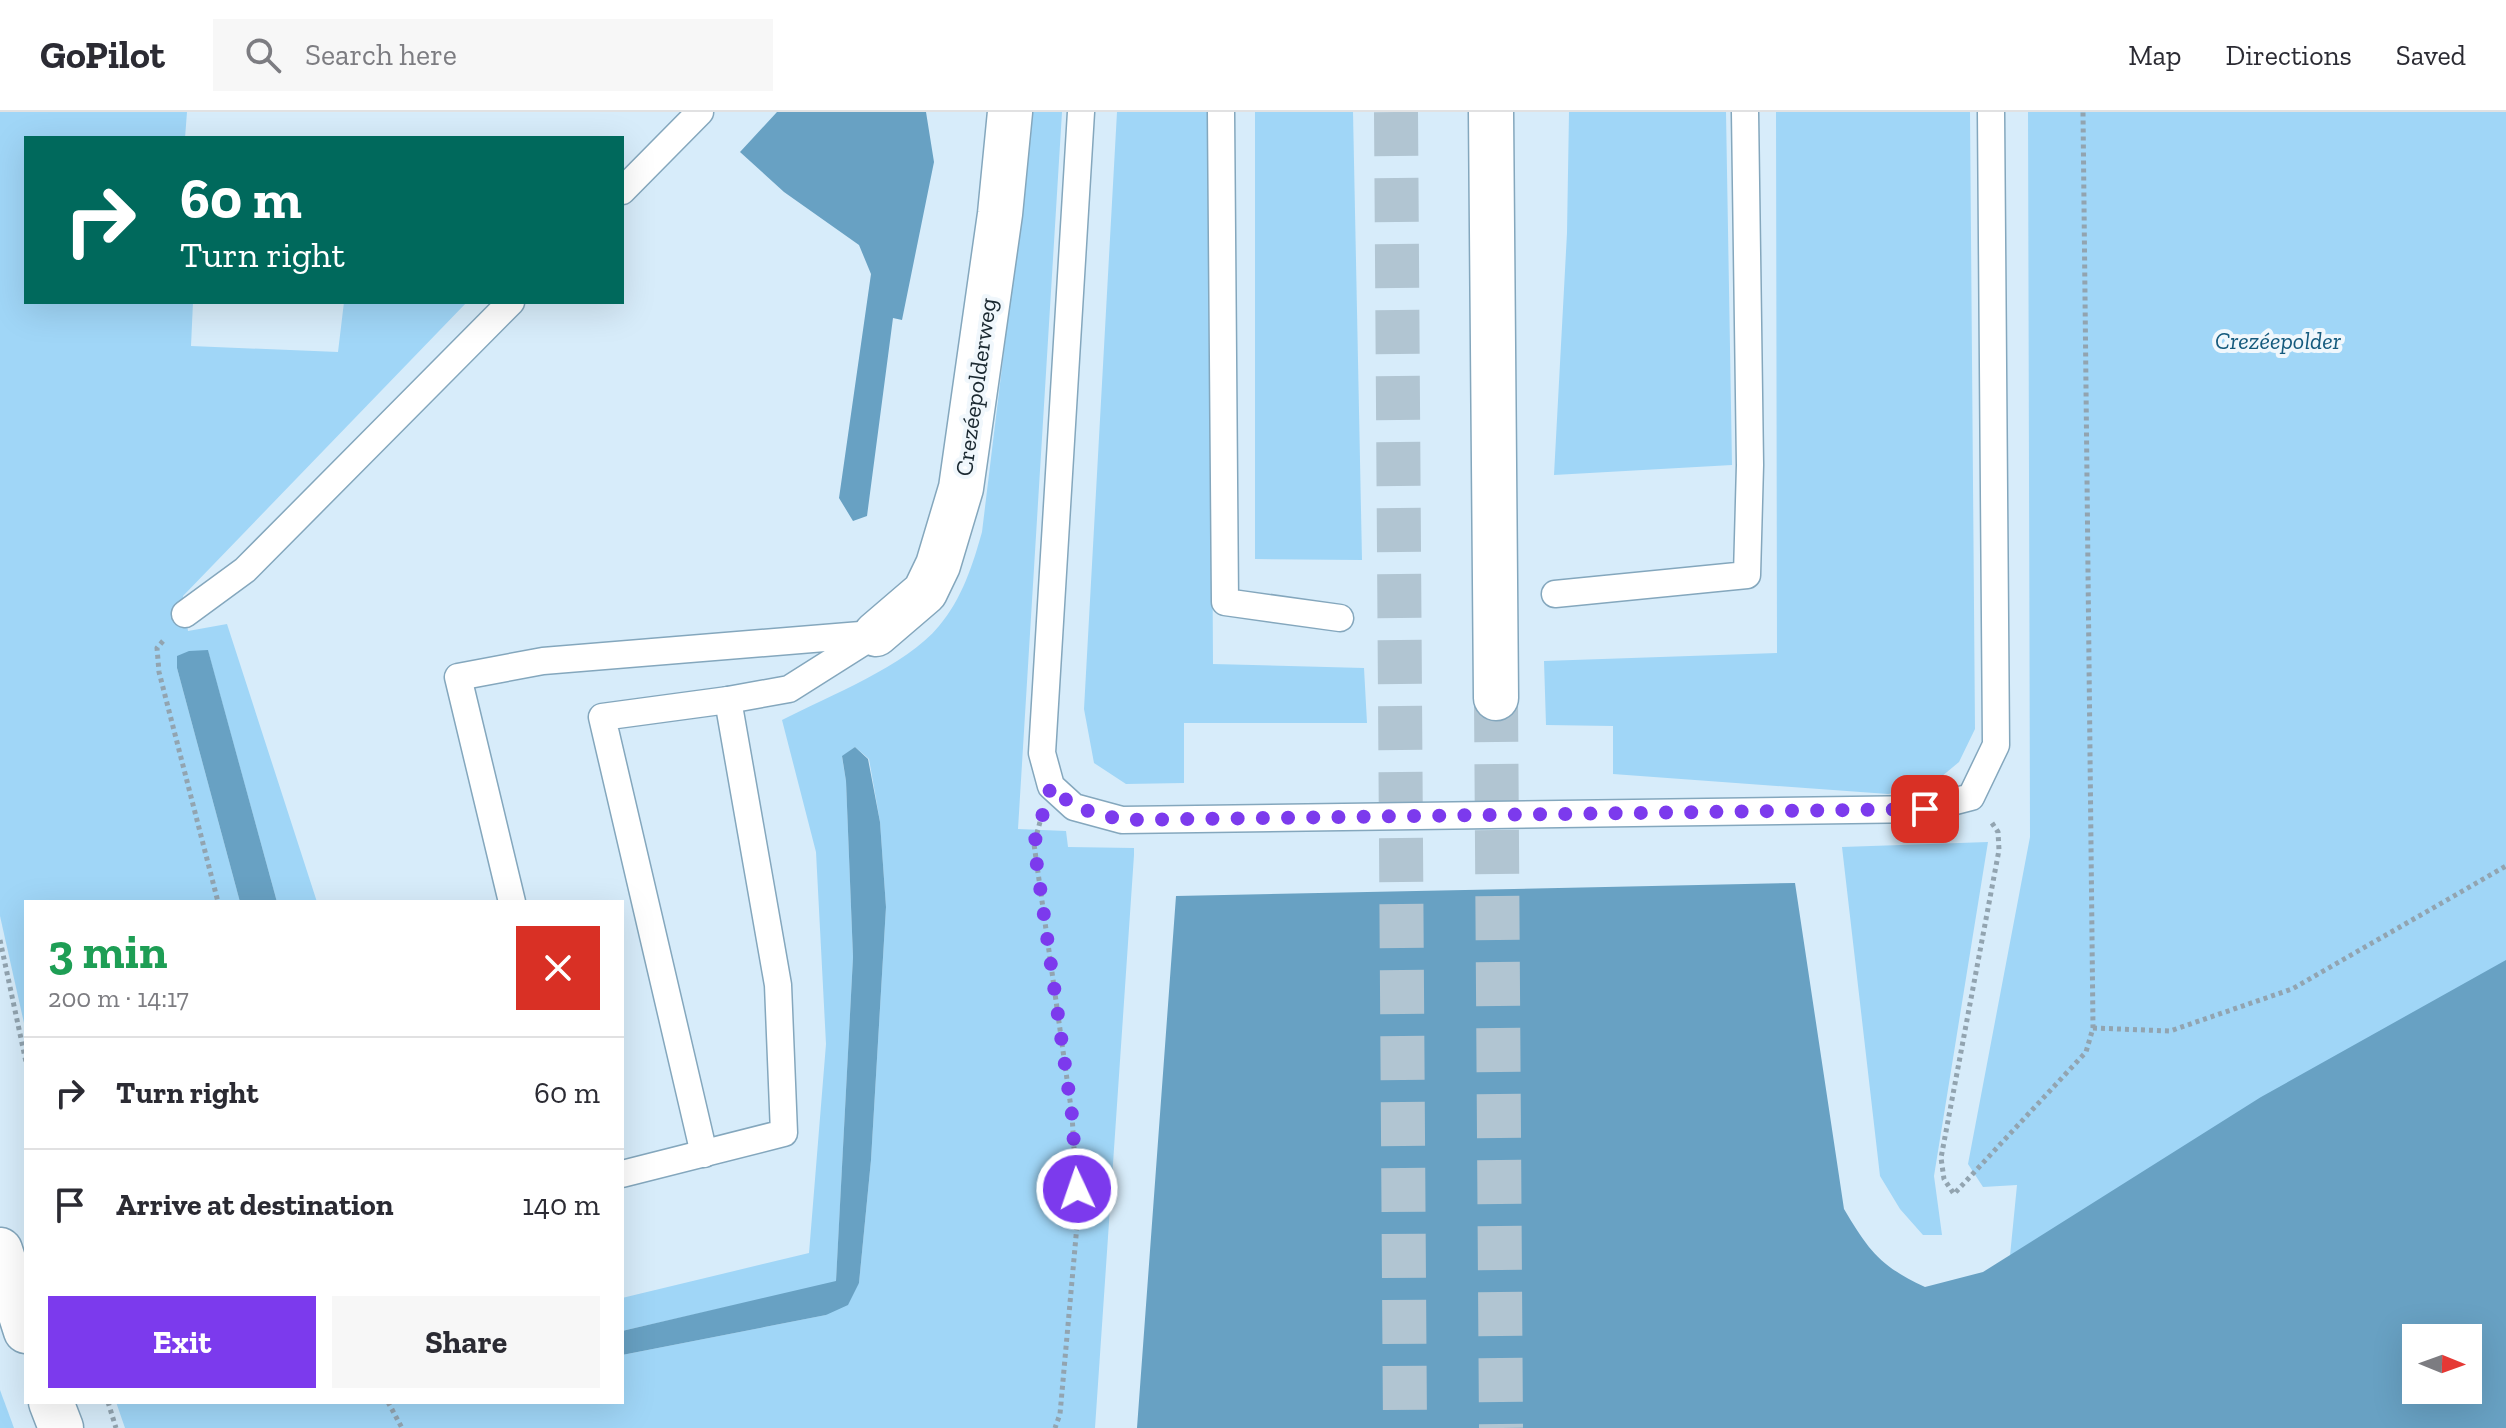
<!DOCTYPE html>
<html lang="en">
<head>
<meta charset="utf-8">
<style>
	:root { --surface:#fff; --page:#f7f7f7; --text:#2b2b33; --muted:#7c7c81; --line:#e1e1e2; --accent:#7c3aed }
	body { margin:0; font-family:"Zilla Slab",serif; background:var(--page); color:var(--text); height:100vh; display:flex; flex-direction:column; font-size:30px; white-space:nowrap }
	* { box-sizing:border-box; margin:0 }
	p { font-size:26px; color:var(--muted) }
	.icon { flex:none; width:44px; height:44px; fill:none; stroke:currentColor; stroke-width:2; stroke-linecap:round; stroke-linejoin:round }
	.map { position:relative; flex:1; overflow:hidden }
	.sheet { position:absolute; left:24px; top:788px; width:600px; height:504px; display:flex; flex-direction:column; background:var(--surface); border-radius:0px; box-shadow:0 8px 32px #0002 }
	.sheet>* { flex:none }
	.guide { position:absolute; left:24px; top:24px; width:600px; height:168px; border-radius:0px; box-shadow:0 8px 32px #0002; background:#00695c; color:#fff; overflow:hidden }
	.needle { width:52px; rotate:91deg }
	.tools { position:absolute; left:2402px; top:1212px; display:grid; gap:16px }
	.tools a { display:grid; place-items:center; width:80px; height:80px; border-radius:0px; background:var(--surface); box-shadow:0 8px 32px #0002; font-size:40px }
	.pin { position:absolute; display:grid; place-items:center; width:68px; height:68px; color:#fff; margin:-34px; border-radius:16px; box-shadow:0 4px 12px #0006 }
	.me { position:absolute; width:88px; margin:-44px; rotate:357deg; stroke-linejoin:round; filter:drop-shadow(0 0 6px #0008) }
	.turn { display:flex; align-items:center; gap:28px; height:168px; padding:0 24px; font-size:36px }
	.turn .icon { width:104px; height:104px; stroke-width:2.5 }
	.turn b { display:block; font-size:56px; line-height:68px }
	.round { display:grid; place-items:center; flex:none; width:84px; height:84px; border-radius:0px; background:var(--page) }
	.summary { display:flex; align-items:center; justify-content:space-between; height:136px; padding:0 24px }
	h1 { font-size:48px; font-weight:700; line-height:60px; color:#1e9e55 }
	.primary-button { display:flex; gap:16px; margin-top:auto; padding:16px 24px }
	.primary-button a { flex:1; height:92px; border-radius:0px; background:var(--accent); color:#fff; font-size:32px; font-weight:700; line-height:92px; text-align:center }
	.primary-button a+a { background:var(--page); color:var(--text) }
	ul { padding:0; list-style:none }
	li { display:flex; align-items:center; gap:24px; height:112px; padding:0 24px; border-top:2px solid var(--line) }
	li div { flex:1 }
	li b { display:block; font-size:30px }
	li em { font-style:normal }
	header { display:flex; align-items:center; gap:48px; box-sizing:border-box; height:112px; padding:0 40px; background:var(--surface); border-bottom:2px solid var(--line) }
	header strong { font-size:38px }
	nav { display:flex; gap:44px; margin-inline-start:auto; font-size:28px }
	.search { width:560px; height:72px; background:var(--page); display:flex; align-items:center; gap:20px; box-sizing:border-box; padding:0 28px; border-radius:0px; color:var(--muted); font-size:30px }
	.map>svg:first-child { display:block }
	.green { fill:#a0d6f7 }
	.water { fill:#68a1c3; fill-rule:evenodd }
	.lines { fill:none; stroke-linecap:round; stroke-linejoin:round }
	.motorway-tunnel { stroke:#b1c5d2; stroke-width:44; stroke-dasharray:44 22; stroke-linecap:butt }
	.service-casing { stroke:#84a7bd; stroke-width:29 }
	.minor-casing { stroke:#84a7bd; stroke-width:47 }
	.primary-casing { stroke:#84a7bd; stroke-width:47 }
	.motorway-casing { stroke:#84a7bd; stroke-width:47 }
	.path { stroke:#92a4b0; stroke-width:5; stroke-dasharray:4 4; stroke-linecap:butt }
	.service { stroke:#fff; stroke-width:26 }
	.minor { stroke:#fff; stroke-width:44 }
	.primary { stroke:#fff; stroke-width:44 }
	.motorway { stroke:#fff; stroke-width:44 }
	.route { stroke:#7c3aed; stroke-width:14; stroke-dasharray:0 25.2 }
	.labels { text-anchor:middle; stroke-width:8; stroke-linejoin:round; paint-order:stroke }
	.park-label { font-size:24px; font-style:italic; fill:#155a7d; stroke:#f0f7fc }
	.street-label { font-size:24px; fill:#1a2830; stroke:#f0f7fc }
</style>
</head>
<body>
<header>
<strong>GoPilot</strong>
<div class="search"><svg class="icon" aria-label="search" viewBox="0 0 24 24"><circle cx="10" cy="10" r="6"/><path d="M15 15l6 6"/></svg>Search here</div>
<nav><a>Map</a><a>Directions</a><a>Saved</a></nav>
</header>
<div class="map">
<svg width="2506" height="1316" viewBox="0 0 2506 1316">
	<rect width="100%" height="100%" fill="#d7ecfa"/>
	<g class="green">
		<polygon points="0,0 187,0 185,26 26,26 26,190 193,190 191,234 338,240 344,190 467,190 183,484 188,519 227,512 317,790 277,790 208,539 177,556 240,790 26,790 26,920 0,804"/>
		<path d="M1033 0H1062L1018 717 1066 719 1068 735 1134 736V743L1095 1316H125L116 1290H622V1243L826 1203 859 1171 871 1048 886 795 880 710 869 647 855 635 842 645 846 669 853 845 836 1170 622 1219V1186L809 1141 826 932 816 740 782 608C829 584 906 554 939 514 962 487 973 452 982 420Z"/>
		<polygon points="1117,0 1210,0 1213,552 1364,556 1367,611 1184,611 1184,671 1126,672 1094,651 1084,597"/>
		<polygon points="1255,0 1353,0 1362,448 1255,447"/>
		<polygon points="1569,0 1726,0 1732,353 1554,363 1567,121"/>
		<polygon points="1776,0 1970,0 1975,617 1959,650 1929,675 1888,682 1613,662 1613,614 1546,613 1544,549 1777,541"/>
		<polygon points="2028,0 2506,0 2506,874 2008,1164 2017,1073 1983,1075 1968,1052 2030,725"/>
		<polygon points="1988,730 1934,1064 1942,1123 1923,1123 1900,1097 1880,1064 1842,735"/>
		<polygon points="0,1278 14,1316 0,1316"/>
	</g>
	<g class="water">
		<polygon points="777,0 926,0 934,50 902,208 893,206 867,404 853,409 839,386 871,162 859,133 784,80 740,40"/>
		<polygon points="208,538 277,790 240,790 177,556 177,544 189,539"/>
		<polygon points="855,635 868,647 880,710 886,795 871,1048 859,1171 848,1193 826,1203 622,1243 622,1219 836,1169 853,845 846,669 842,644"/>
		<path d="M1795 771 1844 1097C1869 1139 1880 1154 1925 1175L1983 1160 2261 985 2506 848V1316H1137L1176 784ZM2468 1226V1278H2416V1226Z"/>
	</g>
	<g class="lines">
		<g class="motorway-tunnel">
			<polyline points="1396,0 1405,1316"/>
			<polyline points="1496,586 1501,1316"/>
		</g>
		<defs>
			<g id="service">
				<polyline points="1081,0 1042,641 1051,674 1074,695 1122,708 1925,697 1971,685 1996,633 1991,0"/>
				<polyline points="1221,0 1225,490 1340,506"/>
				<polyline points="622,79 700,0"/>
				<polyline points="1555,482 1747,463 1750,353 1745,0"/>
				<polyline points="185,502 245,458 511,190"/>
				<polyline points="512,790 458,565 543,549 873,522"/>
				<polyline points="704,1042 602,605 728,588"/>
				<polyline points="622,1062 784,1021 778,873 728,588 789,577 876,522"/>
			</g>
			<polyline id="minor" points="876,522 925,480 938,453 961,376 1000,102 1010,0"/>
			<g id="primary">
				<polyline points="0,1138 26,1219"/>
				<polyline points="51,1290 61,1316"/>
			</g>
			<polyline id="motorway" points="1491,0 1496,586"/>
		</defs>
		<use href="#service" class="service-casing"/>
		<use href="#minor" class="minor-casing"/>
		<use href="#primary" class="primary-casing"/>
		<use href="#motorway" class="motorway-casing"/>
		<g class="path">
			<polyline points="163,529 157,536 159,560 218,790"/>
			<polyline points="1040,710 1034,732 1072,1003 1078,1102 1060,1302 1055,1316"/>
			<polyline points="1992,711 1998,720 1999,738 1941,1046 1944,1067 1954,1082 2086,940 2093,916 2083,0"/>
			<polyline points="0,828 26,950"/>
			<polyline points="2093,916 2170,919 2292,877 2506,754"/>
			<polyline points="108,1290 116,1316"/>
			<polyline points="388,1290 402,1316"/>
		</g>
		<use href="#service" class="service"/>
		<use href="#minor" class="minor"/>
		<use href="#primary" class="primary"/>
		<use href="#motorway" class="motorway"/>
	</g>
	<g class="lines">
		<polyline class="route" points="1077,1077 1072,1003 1034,732 1051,674 1074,695 1122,708 1925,697"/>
	</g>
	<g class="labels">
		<g class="park-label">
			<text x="2278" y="237">Crezéepolder</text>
		</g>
		<g class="street-label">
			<text transform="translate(976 275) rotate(-82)" y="8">Crezéepolderweg</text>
		</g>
	</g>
</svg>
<div class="tools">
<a><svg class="needle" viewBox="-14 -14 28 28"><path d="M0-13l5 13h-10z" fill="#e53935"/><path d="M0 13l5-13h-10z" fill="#7c7c81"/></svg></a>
</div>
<div class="pin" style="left:1925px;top:697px;background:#d93025"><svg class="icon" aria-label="arrive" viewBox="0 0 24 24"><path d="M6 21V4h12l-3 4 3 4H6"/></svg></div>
<svg class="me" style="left:1077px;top:1077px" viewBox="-20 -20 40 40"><circle r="17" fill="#7c3aed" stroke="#fff" stroke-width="3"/><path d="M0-11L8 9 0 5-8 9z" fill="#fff"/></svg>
<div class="guide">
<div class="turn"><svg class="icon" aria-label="right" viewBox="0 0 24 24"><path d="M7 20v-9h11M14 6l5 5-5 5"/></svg><div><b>60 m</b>Turn right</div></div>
</div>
<section class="sheet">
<div class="summary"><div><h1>3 min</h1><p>200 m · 14:17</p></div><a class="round" style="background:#d93025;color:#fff"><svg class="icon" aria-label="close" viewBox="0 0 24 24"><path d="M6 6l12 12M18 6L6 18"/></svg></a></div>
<ul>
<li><svg class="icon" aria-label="right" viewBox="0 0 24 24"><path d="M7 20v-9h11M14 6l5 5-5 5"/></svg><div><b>Turn right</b></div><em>60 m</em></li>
<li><svg class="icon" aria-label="arrive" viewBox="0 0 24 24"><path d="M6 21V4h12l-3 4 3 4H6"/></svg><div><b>Arrive at destination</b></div><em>140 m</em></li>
</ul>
<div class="primary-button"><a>Exit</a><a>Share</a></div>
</section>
</div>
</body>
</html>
